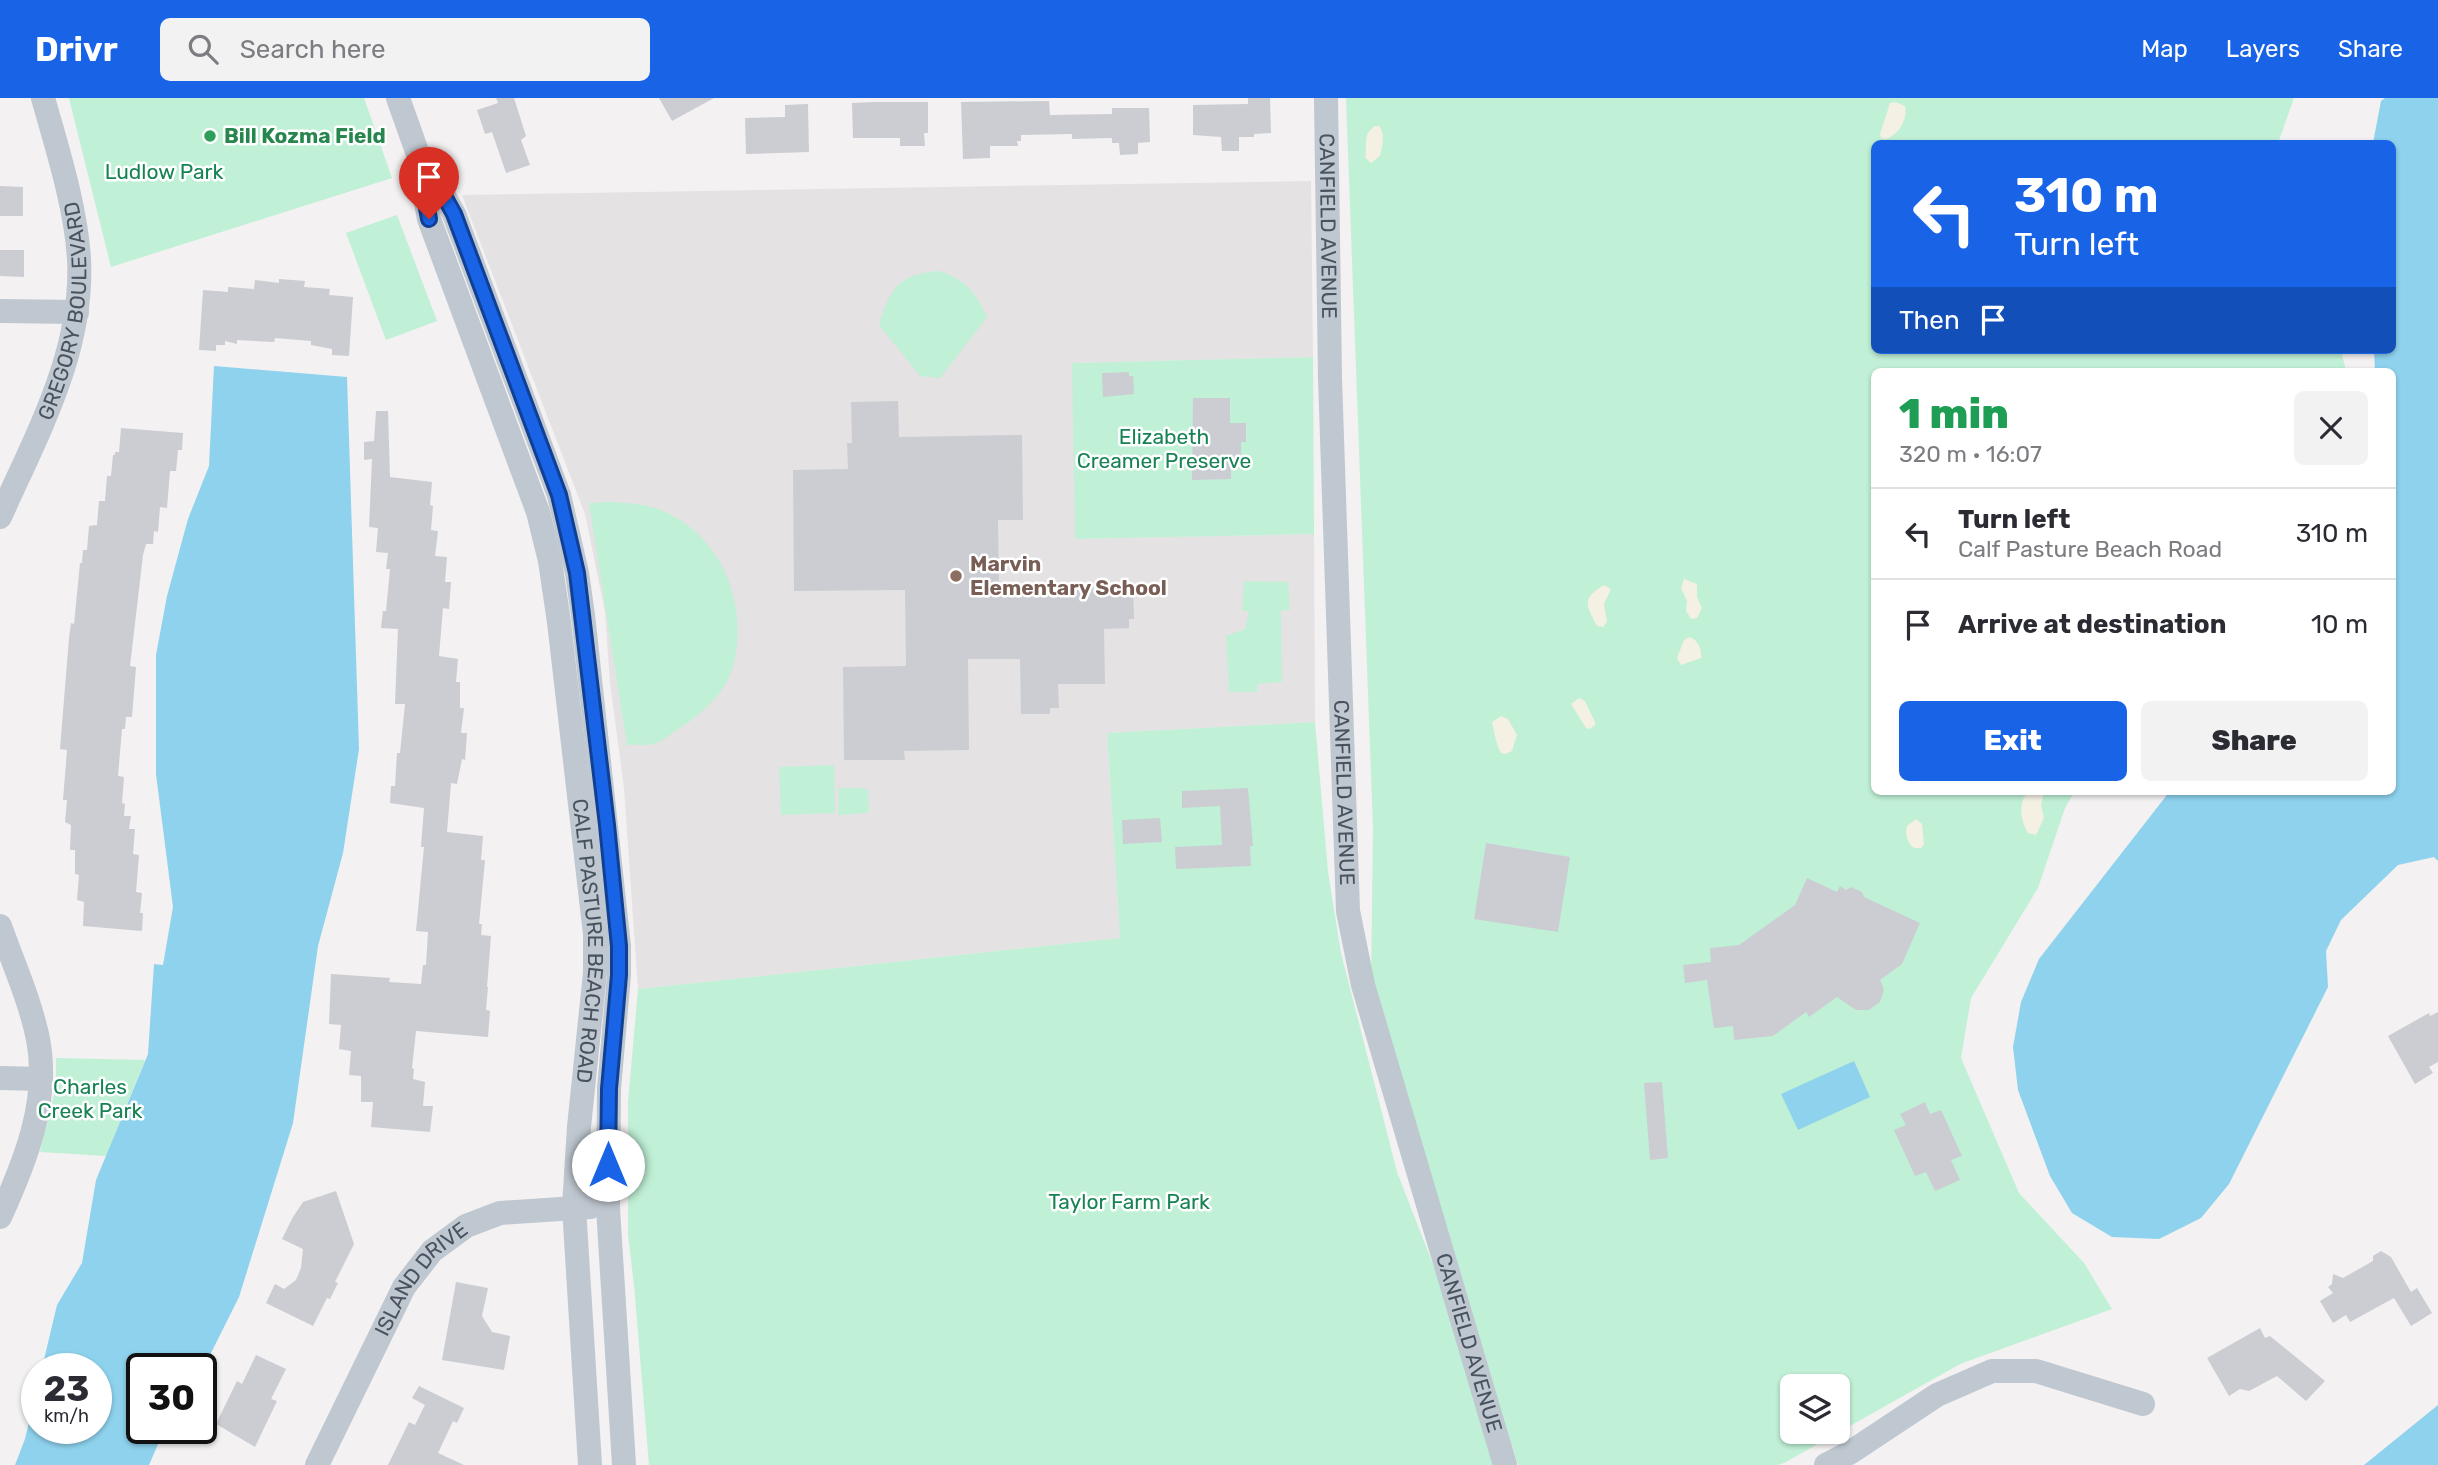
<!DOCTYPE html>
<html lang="en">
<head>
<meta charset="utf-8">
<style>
	:root { --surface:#fff; --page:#f2f2f3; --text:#2b2b33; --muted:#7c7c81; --line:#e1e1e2; --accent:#1863e6 }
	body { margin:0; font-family:Rubik,sans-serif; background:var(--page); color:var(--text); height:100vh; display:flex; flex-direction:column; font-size:26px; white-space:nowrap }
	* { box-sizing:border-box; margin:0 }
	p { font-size:23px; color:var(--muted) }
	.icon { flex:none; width:38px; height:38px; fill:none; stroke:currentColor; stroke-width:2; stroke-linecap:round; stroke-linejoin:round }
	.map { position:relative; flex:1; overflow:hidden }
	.drawer { position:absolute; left:1871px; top:270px; width:525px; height:427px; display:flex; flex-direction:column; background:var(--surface); border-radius:10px; box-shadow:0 2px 5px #0004 }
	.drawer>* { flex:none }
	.top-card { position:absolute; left:1871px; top:42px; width:525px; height:214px; border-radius:10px; box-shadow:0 2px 5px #0004; background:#1863e6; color:#fff; overflow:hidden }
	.fabs { position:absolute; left:1780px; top:1276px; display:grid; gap:14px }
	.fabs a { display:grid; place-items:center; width:70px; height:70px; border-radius:10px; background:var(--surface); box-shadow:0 2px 5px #0004; font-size:35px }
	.speed { position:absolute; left:21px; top:1255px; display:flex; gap:14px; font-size:35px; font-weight:700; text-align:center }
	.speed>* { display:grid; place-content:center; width:91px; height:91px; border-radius:50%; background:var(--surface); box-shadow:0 2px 5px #0004; line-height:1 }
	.speed small { font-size:18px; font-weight:400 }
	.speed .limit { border:4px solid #111; border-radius:10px; background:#fff; color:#111 }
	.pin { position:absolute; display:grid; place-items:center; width:60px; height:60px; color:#fff; margin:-72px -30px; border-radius:50% 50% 50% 0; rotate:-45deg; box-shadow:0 0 7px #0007 }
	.pin .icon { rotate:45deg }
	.me { position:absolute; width:77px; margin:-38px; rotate:0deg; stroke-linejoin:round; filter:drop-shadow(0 0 5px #0008) }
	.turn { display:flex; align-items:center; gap:24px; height:147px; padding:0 28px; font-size:32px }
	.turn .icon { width:91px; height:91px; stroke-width:2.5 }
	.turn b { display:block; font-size:49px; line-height:60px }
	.then { display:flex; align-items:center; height:66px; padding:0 28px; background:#0003; gap:14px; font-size:26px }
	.round { display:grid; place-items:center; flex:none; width:74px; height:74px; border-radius:10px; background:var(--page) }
	.overview { display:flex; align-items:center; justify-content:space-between; height:119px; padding:0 28px }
	h1 { font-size:42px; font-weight:800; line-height:52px; color:#1e9e55 }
	.primary-button { display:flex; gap:14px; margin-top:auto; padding:14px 28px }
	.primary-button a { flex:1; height:80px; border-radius:10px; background:var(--accent); color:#fff; font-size:28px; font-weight:800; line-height:80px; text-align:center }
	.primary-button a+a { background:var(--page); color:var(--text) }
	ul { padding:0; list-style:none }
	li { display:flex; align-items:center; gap:21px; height:91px; padding:0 28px; border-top:2px solid var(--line) }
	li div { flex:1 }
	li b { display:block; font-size:26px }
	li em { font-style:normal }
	header { display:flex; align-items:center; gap:42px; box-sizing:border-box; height:98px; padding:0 35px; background:var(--accent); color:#fff }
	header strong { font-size:33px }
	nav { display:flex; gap:38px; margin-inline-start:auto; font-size:24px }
	.search { width:490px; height:63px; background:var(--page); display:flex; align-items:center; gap:18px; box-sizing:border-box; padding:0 24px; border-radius:10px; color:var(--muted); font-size:26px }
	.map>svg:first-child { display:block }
	.education { fill:#e4e2e3 }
	.green { fill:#c0f0d6; fill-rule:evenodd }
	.sand { fill:#f4f0e3 }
	.water { fill:#8ed2ed }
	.building { fill:#cbcdd3 }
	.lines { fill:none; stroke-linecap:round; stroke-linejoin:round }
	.street { stroke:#bfc7d0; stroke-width:24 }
	.route-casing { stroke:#104096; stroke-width:18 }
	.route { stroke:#1863e6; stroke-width:12 }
	.leisure-dot { fill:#2e9e5b; stroke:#fff; stroke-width:2.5 }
	.education-dot { fill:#8d6e63; stroke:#fff; stroke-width:2.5 }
	.labels { text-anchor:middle; stroke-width:5; stroke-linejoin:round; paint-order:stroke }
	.leisure-label { font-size:21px; font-weight:bold; fill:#27864d; stroke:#fff; text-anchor:start }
	.park-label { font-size:21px; fill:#178355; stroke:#fff }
	.street-label { font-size:21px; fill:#49535f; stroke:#fff }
	.education-label { font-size:21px; font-weight:bold; fill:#785e54; stroke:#fff; text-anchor:start }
</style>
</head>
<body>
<header>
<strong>Drivr</strong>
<div class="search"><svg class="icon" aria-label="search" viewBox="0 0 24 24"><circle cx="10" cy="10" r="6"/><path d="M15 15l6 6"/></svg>Search here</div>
<nav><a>Map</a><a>Layers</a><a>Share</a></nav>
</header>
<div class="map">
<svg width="2438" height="1367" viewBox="0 0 2438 1367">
	<rect width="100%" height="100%" fill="#f3f1f1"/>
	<polygon class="education" points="1311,83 1313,259 1073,265 1076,441 1314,436 1315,624 1107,635 1120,840 638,891 624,690 610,585 605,514 585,416 462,97"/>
	<g class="green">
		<polygon points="69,0 364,0 392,80 111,169"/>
		<path d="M1346 0H2294L2278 45 1874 46V252H2341L2346 273H1874V693H2075L2065 710 2038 790 1971 900 1961 960 2019 1095 2084 1165 2112 1211 1960 1266 1784 1365 1777 1367H1518L1416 1052 1371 884 1373 731ZM1792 1288H1838V1334H1792Z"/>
		<polygon points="397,117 437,223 386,242 346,135"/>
		<path d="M940 173C967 183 975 194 987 219L940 280 920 278 879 227C889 191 900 175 940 173Z"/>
		<polygon points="1313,259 1314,436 1075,441 1072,265"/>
		<path d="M611 404C628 405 647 406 663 413 722 439 748 504 734 565 728 592 703 615 681 629 673 634 663 643 654 646 646 648 635 646 627 647L589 405Z"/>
		<polygon points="1244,483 1288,484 1290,512 1281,512 1282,584 1257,586 1257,594 1229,594 1226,538 1245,531 1249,513 1242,513"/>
		<polygon points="1315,624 1328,774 1341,855 1397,1074 1511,1367 649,1367 634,1187 628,1137 628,1004 638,891 1120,840 1107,635"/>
		<polygon points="834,667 835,715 781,717 779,669"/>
		<polygon points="839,690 864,690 868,693 869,712 867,715 838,717"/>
		<polygon points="56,960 145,962 106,1058 40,1054 56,988"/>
	</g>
	<g class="sand">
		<path d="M1895 4 1905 8C1908 22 1898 38 1885 41L1881 40 1880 36 1890 5Z"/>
		<path d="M1375 28H1379C1386 37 1382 48 1380 58L1371 65 1365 59C1368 47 1362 36 1375 28Z"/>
		<polygon points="1684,481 1697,486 1697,499 1702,510 1697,520 1691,521 1686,513 1687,503 1681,490"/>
		<path d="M1604 487 1611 491 1604 506 1607 524 1603 529 1597 528C1585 505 1582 501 1604 487Z"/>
		<path d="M1690 539C1698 542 1702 552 1701 560L1681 567 1677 560 1684 542Z"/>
		<polygon points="1579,600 1585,603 1595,624 1595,627 1590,631 1586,630 1571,606"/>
		<path d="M1501 618 1508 621 1517 637 1512 653 1505 656 1501 655C1497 649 1493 630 1492 624Z"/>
		<path d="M2028 693 2044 694 2041 707 2044 720 2036 737 2028 735C2020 722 2018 706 2028 693Z"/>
		<path d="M1916 721 1922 726 1924 746 1921 750H1914C1907 745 1905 736 1907 728Z"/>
	</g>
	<g class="water">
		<polygon points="2385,0 2438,0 2438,763 2434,759 2398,767 2341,822 2326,853 2328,889 2229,1086 2201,1120 2159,1141 2112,1139 2072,1115 2050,1078 2018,992 2013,949 2021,904 2039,861 2170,693 2392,693 2392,273 2375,273 2374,252 2392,252 2392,46 2373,45 2381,3"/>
		<polygon points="214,268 347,279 359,651 343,755 318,848 293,1025 239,1199 201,1275 201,1270 142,1270 142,1330 174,1330 171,1337 162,1337 149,1367 15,1367 25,1341 37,1291 37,1330 96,1330 96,1270 42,1270 57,1207 82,1165 96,1082 148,956 154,866 163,867 173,809 156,676 156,557 167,498 188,421 209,368"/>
		<polygon points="1854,963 1870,999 1798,1032 1781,996"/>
		<polygon points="2438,1307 2438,1367 2364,1367"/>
	</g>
	<g class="building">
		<polygon points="496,0 514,0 526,38 521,42 530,67 506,75 492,34 485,36 477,12 498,5"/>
		<polygon points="659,0 714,0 672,23"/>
		<polygon points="1248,0 1270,0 1271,35 1254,36 1254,39 1239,39 1239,53 1222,53 1221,39 1193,37 1193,7 1248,6"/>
		<polygon points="1049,3 1050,17 1112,16 1112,10 1149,10 1150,44 1138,45 1138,56 1120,57 1119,45 1112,45 1112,40 1072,41 1072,36 1021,37 1021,43 1017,43 1018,48 990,48 990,60 963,61 961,4"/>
		<polygon points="875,4 928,4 928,35 924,35 925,48 900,48 900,40 853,40 852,5"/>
		<polygon points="808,6 809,54 746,56 745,20 785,19 785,7"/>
		<polygon points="0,88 23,89 23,118 0,118"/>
		<polygon points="0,152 24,152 24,179 0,178"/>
		<polygon points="279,181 305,183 304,189 330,191 329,197 353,199 349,258 332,257 332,251 311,247 311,243 275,240 274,244 237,242 237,246 225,243 225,247 216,247 216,253 199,252 203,192 228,194 228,189 254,191 255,182 279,185"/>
		<polygon points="1129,274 1129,278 1133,278 1134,296 1103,299 1102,275"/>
		<polygon points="1193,300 1230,300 1230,325 1246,325 1246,344 1241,344 1241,360 1231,362 1231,381 1192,382"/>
		<polygon points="898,303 899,339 1022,337 1023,422 998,422 999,492 1133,490 1134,521 1129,521 1129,530 1104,531 1105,586 1058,586 1059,610 1050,610 1050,616 1021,616 1020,561 968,561 969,652 904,653 905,662 844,662 843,569 906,568 905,492 794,493 793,372 848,371 847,345 852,345 851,304"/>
		<polygon points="376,313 388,313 390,379 432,384 430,407 433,408 431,432 438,433 435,458 447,459 445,484 451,484 449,511 443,510 439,558 458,561 456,584 460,584 460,610 464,610 461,635 467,635 465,662 462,661 457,686 451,685 447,734 483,738 481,762 485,762 479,826 482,826 481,837 491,838 487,889 488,889 486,912 490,913 488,939 416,933 412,970 414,971 413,981 425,984 423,1008 433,1008 430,1034 371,1029 373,1004 361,1004 361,978 349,977 351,953 339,951 341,927 329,926 331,876 390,880 389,884 421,886 423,867 426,867 428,834 416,833 424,749 421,749 424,710 390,705 391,688 395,688 397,655 400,655 405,606 395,606 398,531 381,530 383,513 386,513 390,471 386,471 388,455 376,454 378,430 369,429 372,361 364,362 364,344 374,343"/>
		<polygon points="121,330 183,335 182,352 178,352 176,373 170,373 167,410 160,409 158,434 154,433 153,446 146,446 143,457 130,568 136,569 132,619 126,619 125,631 122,631 118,678 124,679 122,705 125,706 124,718 131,718 129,731 135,731 133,756 139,757 136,794 142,795 140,815 143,815 142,833 83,828 84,804 77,802 79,777 75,776 75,752 70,752 71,727 65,724 67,702 63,702 67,652 60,651 69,540 71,525 74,526 80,465 82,465 83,452 87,452 89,428 97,427 99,403 105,403 107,378 111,378 113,357 115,357 115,354 119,354"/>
		<polygon points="1248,690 1253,748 1250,748 1251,768 1176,771 1175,749 1222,747 1220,708 1182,710 1182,693"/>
		<polygon points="1160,720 1162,744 1123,746 1122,722"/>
		<polygon points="1486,745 1570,759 1558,834 1474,821"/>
		<polygon points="1807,780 1837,794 1840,788 1846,792 1851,789 1862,794 1864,799 1920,825 1902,866 1880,882 1884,892 1880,904 1869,912 1856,912 1837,899 1809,919 1806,914 1773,938 1734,942 1733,928 1714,930 1707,882 1685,885 1683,867 1711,864 1710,850 1739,847 1795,807"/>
		<polygon points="2438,914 2438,964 2429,969 2433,975 2415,986 2388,938 2429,915 2430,918"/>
		<polygon points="1662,984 1668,1060 1650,1062 1644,985"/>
		<polygon points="1925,1004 1930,1016 1941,1012 1962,1058 1951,1062 1960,1082 1935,1093 1926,1074 1915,1078 1894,1032 1906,1027 1900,1016"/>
		<polygon points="336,1093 354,1146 335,1184 338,1185 330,1201 327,1200 313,1228 266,1205 275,1186 284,1191 296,1182 301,1170 303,1151 282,1141 293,1119 303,1104"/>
		<polygon points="2381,1153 2391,1159 2411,1194 2417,1190 2432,1215 2411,1228 2394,1200 2350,1224 2346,1217 2333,1225 2320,1203 2333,1195 2328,1189 2332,1186 2333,1176 2343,1180 2373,1163 2373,1158"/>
		<polygon points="456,1184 488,1190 482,1218 492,1234 510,1238 504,1272 442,1262"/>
		<polygon points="2260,1230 2265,1240 2270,1238 2325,1283 2306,1303 2277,1278 2249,1293 2240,1291 2229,1298 2207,1260"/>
		<polygon points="256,1257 286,1271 271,1301 277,1303 255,1349 216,1326 237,1283 242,1286"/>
		<polygon points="419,1288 464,1310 457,1325 453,1323 438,1355 464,1367 388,1367 409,1324 415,1327 425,1307 412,1300"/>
	</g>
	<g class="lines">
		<g class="street">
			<path id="s1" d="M398 0 426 79 424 94 429 121 538 414 550 463 559 524 595 836V875L579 1029 574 1109 590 1367"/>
			<path id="s2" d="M1326 0 1330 280 1348 813 1363 887 1505 1367"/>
			<polyline points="426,79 439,89 454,116 559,397 577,475 583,517 619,848 619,877 609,991 608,1110 624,1367"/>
			<polyline points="0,213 77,214"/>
			<path id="s3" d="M0 419C36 338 84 253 79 161 76 109 57 50 43 0"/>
			<path d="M0 828C13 865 30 902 38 941 50 1003 25 1064 0 1119"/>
			<polyline points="0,980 41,981"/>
			<path id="s4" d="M317 1367 404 1189 432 1153 466 1128 500 1115 590 1109"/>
			<polyline points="1826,1367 1851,1354 1937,1297 1992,1273 2036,1273 2143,1306"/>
		</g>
	</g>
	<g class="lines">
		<defs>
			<polyline id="route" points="429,121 424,94 426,79 439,89 454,116 559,397 577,475 607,727 619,848 619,877 609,991 608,1067"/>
		</defs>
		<use href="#route" class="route-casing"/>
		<use href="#route" class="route"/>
	</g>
	<circle class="leisure-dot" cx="210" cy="38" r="7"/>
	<circle class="education-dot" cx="956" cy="478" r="7"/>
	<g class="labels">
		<g class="leisure-label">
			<text x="224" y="45">Bill Kozma Field</text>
		</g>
		<g class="park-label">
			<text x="164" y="81">Ludlow Park</text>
			<text x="1164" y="346">Elizabeth<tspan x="1164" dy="24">Creamer Preserve</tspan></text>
			<text x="90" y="996">Charles<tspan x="90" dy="24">Creek Park</tspan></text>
			<text x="1129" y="1111">Taylor Farm Park</text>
		</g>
		<g class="street-label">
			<text dy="7" stroke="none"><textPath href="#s2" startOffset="128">CANFIELD AVENUE</textPath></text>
			<text dy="7" stroke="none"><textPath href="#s3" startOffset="219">GREGORY BOULEVARD</textPath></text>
			<text dy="7" stroke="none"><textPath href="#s2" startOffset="695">CANFIELD AVENUE</textPath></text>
			<text dy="7" stroke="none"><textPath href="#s1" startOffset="872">CALF PASTURE BEACH ROAD</textPath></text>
			<text dy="7" stroke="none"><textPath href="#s4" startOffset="215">ISLAND DRIVE</textPath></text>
			<text dy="7" stroke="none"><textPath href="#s2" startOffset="1262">CANFIELD AVENUE</textPath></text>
		</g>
		<g class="education-label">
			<text x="970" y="473">Marvin<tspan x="970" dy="24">Elementary School</tspan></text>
		</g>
	</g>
</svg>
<div class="fabs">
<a><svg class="icon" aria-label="layers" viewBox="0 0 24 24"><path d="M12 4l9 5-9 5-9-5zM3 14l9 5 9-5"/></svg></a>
</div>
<div class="speed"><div>23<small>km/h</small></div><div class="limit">30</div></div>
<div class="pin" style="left:429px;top:121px;background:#d93025"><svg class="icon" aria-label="arrive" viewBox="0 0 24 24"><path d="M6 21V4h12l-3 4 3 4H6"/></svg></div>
<svg class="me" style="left:608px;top:1067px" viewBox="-20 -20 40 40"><circle r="19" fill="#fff"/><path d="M0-13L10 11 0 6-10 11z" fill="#1863e6"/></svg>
<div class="top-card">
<div class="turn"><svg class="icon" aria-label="left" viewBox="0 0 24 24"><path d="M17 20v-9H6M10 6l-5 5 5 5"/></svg><div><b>310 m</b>Turn left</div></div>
<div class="then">Then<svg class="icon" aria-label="arrive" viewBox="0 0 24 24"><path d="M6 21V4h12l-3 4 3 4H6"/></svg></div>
</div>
<section class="drawer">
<div class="overview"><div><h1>1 min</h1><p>320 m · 16:07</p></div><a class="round"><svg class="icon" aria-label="close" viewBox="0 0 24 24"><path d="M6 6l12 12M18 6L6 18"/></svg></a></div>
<ul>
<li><svg class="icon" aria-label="left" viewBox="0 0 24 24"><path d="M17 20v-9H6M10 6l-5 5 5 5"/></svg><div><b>Turn left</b><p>Calf Pasture Beach Road</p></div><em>310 m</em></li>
<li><svg class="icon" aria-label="arrive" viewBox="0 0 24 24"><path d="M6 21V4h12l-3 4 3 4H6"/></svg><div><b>Arrive at destination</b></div><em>10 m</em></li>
</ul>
<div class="primary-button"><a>Exit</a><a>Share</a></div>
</section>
</div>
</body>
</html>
